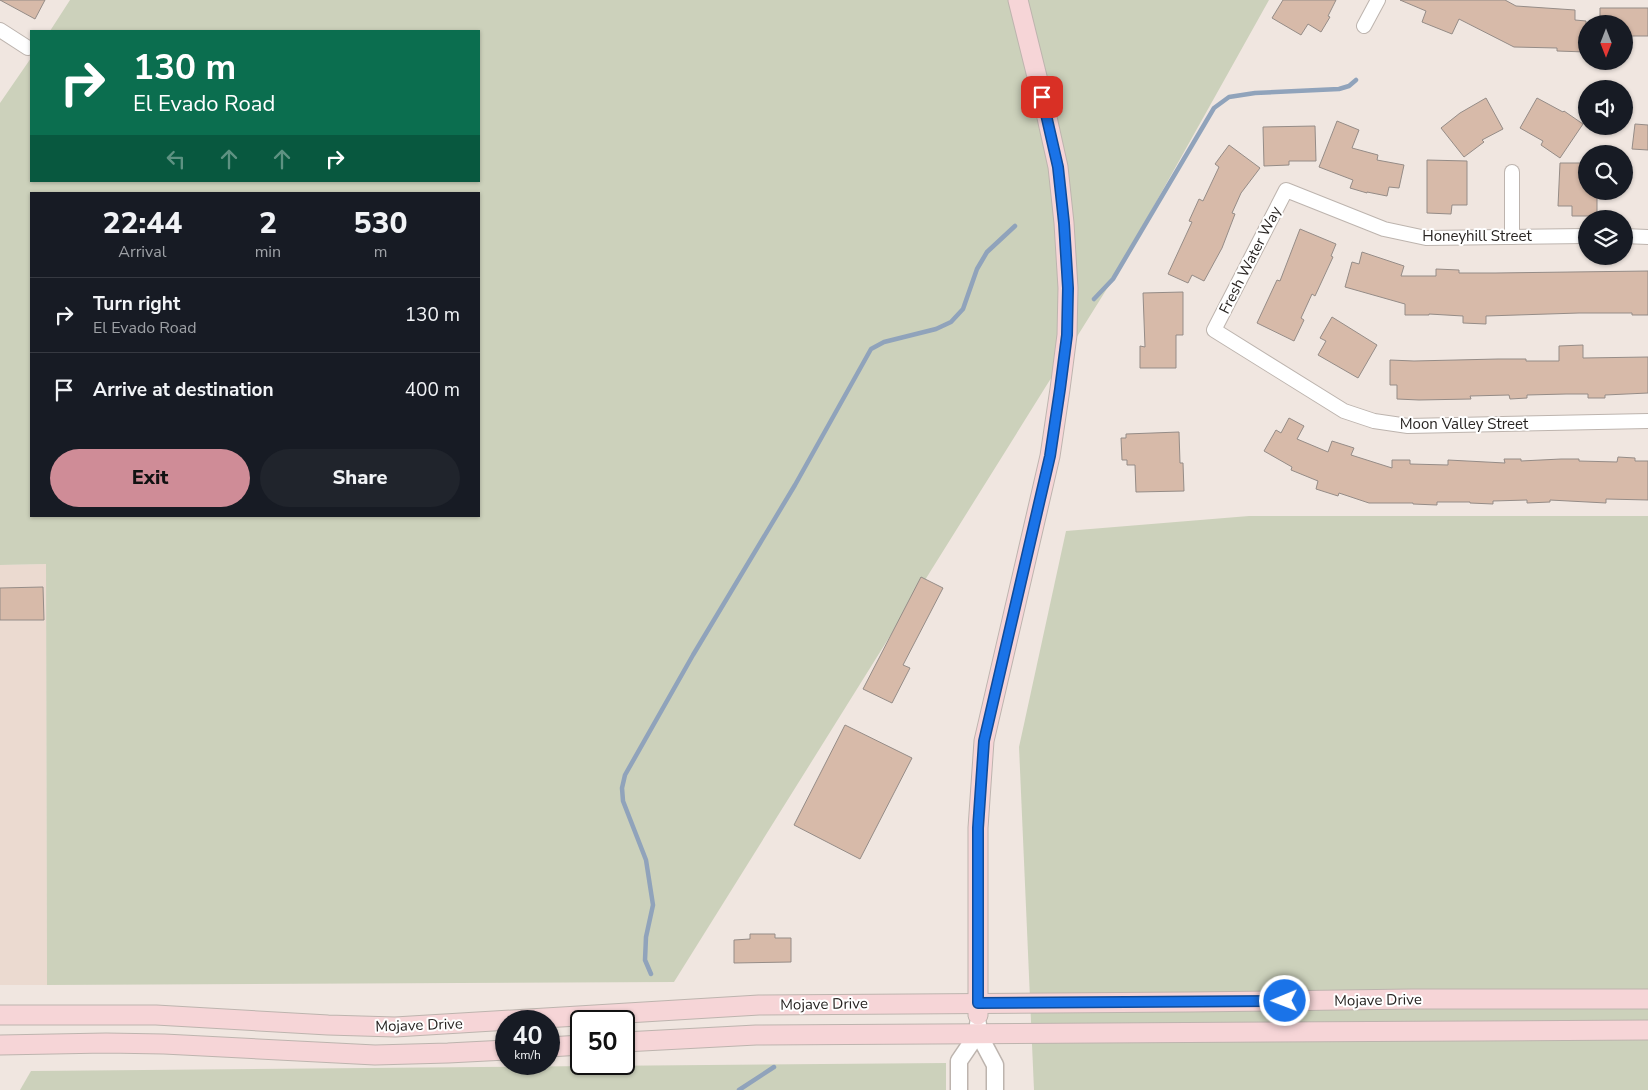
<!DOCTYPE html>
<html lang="en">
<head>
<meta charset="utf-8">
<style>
	:root { --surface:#171b24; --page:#20242c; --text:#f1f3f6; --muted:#9ea1a6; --line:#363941; --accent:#cf8c97 }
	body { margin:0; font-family:"Nunito Sans",sans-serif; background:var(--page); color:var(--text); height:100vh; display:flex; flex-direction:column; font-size:19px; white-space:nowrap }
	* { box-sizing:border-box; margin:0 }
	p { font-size:16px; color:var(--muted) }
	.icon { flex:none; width:28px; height:28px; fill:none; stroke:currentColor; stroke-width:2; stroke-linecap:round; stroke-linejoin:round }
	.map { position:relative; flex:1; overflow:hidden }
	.panel { position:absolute; left:30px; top:192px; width:450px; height:325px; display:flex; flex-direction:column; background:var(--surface); border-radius:0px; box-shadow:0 1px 4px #0004 }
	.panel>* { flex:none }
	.guide { position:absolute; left:30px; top:30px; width:450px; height:152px; border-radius:0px; box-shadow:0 1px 4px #0004; background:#0b6e4f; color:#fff; overflow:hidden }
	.needle { width:32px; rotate:180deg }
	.tools { position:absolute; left:1578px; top:15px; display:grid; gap:10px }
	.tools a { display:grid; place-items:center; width:55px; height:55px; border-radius:50%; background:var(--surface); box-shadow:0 1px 4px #0004; font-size:25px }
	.speed { position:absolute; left:495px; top:1010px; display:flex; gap:10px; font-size:25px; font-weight:700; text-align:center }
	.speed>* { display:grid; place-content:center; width:65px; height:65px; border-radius:50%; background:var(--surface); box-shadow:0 1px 4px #0004; line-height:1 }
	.speed small { font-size:12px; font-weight:400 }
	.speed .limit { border:2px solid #111; border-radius:8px; background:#fff; color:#111 }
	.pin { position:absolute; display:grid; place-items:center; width:42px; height:42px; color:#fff; margin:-21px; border-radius:10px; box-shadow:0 2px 8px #0006 }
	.me { position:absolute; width:55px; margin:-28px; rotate:269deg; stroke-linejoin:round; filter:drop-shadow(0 0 4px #0008) }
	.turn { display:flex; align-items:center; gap:18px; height:105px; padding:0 20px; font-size:22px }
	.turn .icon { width:65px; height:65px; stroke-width:2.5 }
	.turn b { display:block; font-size:35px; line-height:42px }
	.lanes { display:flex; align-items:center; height:48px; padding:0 20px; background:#0003; justify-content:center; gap:25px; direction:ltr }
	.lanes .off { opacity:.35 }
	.eta { display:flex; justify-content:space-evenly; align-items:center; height:85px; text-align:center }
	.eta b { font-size:30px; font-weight:800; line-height:35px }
	.button { display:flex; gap:10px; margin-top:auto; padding:10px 20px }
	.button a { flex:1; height:58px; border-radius:30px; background:var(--accent); color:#111; font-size:20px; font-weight:800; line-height:58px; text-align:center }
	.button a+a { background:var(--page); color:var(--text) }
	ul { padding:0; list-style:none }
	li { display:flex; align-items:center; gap:15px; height:75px; padding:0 20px; border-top:1px solid var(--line) }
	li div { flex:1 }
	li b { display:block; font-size:19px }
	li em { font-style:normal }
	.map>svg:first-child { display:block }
	.built { fill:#ebdad0 }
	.green { fill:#ccd1bb; fill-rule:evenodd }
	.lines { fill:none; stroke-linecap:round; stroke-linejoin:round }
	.stream { stroke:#90a3bb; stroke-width:4.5 }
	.building { fill:#d7baa9; stroke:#958c87 }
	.minor-casing { stroke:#bdb4ae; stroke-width:16 }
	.tertiary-casing { stroke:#bdb4ae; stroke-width:19 }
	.secondary-casing { stroke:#bdb4ae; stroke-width:21 }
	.minor { stroke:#fff; stroke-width:14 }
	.tertiary { stroke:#fff; stroke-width:16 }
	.secondary { stroke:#f6d5d7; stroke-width:19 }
	.route-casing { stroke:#114b97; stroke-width:12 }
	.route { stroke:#1a73e8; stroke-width:9 }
	.labels { text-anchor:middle; stroke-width:4; stroke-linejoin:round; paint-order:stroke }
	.street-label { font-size:15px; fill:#282422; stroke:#fff }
</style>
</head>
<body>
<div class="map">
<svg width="1648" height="1090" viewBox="0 0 1648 1090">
	<rect width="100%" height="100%" fill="#f0e6e0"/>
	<polygon class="built" points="46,564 47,985 0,985 0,565"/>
	<g class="green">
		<path d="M70 0H1269L1113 279 674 982 47 985 46 564 0 565V103L31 58V181H479V31H50ZM31 194H479V516H31Z"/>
		<polygon points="1249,516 1648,516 1648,1090 1034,1090 1019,747 1066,531"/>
		<polygon points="946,1063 946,1090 20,1090 31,1071"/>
	</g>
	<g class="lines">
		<g class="stream">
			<polyline points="1094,299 1113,279 1214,108 1229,97 1255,93 1339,89 1349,86 1356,80"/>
			<polyline points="651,974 645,960 646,937 653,905 646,860 623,801 622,788 625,775 693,655 795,485 871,349 884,342 936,329 951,322 963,309 977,269 987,252 1015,226"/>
			<polyline points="739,1090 774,1067"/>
		</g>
	</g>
	<g class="building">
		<polygon points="0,0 45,0 35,19"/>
		<polygon points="1283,0 1336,0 1328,16 1330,17 1321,32 1308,24 1301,35 1272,18"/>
		<polygon points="1400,0 1505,0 1516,6 1575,10 1575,20 1586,21 1586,52 1557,51 1557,48 1514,47 1459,19 1452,34 1422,22 1426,11"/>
		<polygon points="1600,8 1648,8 1648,36 1624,36 1624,24 1600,24"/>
		<polygon points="1486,98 1503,129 1482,140 1484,142 1464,157 1441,128 1460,113"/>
		<polygon points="1537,98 1563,112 1564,111 1583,124 1560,158 1541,145 1543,141 1520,128"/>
		<polygon points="1337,121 1359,130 1352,148 1378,155 1377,160 1404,165 1399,188 1389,187 1387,196 1367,192 1367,193 1350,188 1353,180 1319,167"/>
		<polygon points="1635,124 1648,125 1648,150 1632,149"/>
		<polygon points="1315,126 1316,161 1289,161 1289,165 1264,166 1263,127"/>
		<polygon points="1229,145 1260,168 1241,193 1232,213 1235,214 1222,248 1204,281 1192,275 1188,283 1168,274 1192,222 1189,221 1199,199 1203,201 1219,167 1215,164"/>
		<polygon points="1427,160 1467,161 1467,205 1452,205 1451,214 1427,213"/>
		<polygon points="1560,163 1586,163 1586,191 1597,191 1597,216 1572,216 1572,206 1558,206"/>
		<polygon points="1300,229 1336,244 1331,256 1333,257 1315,296 1312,294 1301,318 1304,320 1294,341 1257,323 1277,280 1280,281"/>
		<polygon points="1362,252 1404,266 1401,276 1436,276 1436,269 1459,270 1459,273 1495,273 1648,271 1648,315 1632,315 1632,313 1579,313 1486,316 1486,324 1463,323 1463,316 1429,314 1429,315 1405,315 1405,304 1345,287 1352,262 1359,264"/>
		<polygon points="1183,292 1183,335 1176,335 1176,368 1140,368 1140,346 1145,347 1143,293"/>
		<polygon points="1332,317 1377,345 1358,378 1318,355 1326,341 1320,338"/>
		<polygon points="1583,345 1583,358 1648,357 1648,393 1605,395 1605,398 1588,398 1588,394 1566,394 1527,395 1527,398 1510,399 1509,395 1470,396 1471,399 1419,400 1397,399 1397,385 1390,385 1390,360 1414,361 1498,359 1526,359 1526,361 1559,361 1559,346"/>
		<polygon points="1289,418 1304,426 1297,439 1328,452 1332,441 1354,448 1351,455 1392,468 1392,460 1410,460 1410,464 1448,465 1448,460 1505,463 1504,459 1521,459 1521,461 1561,459 1579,459 1579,461 1617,462 1618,457 1635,458 1635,461 1648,461 1648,500 1606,499 1606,503 1550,500 1550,502 1527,503 1527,500 1493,501 1493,504 1470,503 1470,502 1437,502 1437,505 1413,504 1413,503 1369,503 1339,493 1338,496 1316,489 1318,481 1291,470 1292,467 1264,451 1276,430 1281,433"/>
		<polygon points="1179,432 1180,463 1183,463 1184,491 1136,492 1135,465 1127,465 1127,460 1122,460 1121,438 1126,438 1126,434"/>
		<polygon points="921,577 943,588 903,665 910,668 892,703 863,689"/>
		<polygon points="43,587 44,620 0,620 0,588"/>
		<polygon points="845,725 912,758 860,859 794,825"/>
		<polygon points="750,934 775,934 775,938 791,938 791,962 734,963 734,940 750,939"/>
	</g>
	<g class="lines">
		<defs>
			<g id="minor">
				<polyline points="1364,26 1378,0"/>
				<polyline points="0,30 28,48"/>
				<polyline points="1586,236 1426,238 1384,229 1286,190 1214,330 1344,411 1374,421 1408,426 1648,421"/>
				<polyline points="1624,236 1648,237"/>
				<polyline points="1512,237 1512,172"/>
			</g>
			<g id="tertiary">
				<polyline points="978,1024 978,1033 995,1065 995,1090"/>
				<polyline points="959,1090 959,1061 978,1033"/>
			</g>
			<g id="secondary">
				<polyline points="0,1015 156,1015 328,1025 395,1027 759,1005 1189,1002 1412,999 1648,999"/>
				<polyline points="978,1015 978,828 984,741 1050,456 1060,389 1067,335 1068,288 1064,223 1058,167 1046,113 1018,0"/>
				<polyline points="624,1042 756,1035 1648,1030"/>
				<polyline points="0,1045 106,1043 164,1044 375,1055 448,1053 506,1050"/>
				<polyline points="549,1047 581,1045"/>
			</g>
		</defs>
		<use href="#minor" class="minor-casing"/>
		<use href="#tertiary" class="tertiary-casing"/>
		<use href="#secondary" class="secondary-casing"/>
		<use href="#minor" class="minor"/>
		<use href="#tertiary" class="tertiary"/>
		<use href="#secondary" class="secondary"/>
	</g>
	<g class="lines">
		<defs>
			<polyline id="route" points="1042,97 1058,167 1064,223 1068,288 1067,335 1060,389 1050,456 984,741 978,828 978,1003 1285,1001"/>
		</defs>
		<use href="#route" class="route-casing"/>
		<use href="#route" class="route"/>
	</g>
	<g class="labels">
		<g class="street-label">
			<text x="1477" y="241">Honeyhill Street</text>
			<text transform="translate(1250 260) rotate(-63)" y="5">Fresh Water Way</text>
			<text x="1464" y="429">Moon Valley Street</text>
			<text transform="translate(1378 1000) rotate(-1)" y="5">Mojave Drive</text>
			<text transform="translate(824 1004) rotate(-1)" y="5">Mojave Drive</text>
			<text transform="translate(419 1025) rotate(-2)" y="5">Mojave Drive</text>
		</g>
	</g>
</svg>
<div class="tools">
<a><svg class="needle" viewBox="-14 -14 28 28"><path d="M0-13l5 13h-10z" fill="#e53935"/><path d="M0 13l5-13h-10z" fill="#9ea1a6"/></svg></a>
<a><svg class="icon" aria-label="sound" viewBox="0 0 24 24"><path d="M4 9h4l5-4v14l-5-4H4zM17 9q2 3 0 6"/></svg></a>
<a><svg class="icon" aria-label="search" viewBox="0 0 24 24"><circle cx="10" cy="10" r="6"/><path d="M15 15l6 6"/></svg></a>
<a><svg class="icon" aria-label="layers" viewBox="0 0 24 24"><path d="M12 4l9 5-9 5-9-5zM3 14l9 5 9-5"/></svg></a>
</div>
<div class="speed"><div>40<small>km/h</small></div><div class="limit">50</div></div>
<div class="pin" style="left:1042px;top:97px;background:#d93025"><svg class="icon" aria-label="arrive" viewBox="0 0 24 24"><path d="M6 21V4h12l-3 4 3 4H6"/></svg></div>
<svg class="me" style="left:1285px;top:1001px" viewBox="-20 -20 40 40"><circle r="17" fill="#1a73e8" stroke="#fff" stroke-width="3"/><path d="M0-11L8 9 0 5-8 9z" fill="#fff"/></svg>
<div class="guide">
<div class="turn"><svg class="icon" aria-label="right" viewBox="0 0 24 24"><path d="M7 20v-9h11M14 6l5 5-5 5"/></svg><div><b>130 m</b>El Evado Road</div></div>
<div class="lanes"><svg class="icon off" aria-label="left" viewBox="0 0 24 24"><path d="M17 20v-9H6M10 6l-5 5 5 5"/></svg><svg class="icon off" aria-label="ahead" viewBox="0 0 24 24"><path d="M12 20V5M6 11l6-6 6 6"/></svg><svg class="icon off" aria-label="ahead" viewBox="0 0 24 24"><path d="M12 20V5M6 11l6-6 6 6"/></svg><svg class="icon" aria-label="right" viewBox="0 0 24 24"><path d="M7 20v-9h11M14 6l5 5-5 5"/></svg></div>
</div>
<section class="panel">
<div class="eta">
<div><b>22:44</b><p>Arrival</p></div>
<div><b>2</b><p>min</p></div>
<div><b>530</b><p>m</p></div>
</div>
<ul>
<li><svg class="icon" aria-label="right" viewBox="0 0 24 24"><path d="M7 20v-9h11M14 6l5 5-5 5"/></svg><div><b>Turn right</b><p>El Evado Road</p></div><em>130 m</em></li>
<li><svg class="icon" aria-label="arrive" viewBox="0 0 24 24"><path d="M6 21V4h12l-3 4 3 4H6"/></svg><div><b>Arrive at destination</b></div><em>400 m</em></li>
</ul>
<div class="button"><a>Exit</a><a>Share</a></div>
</section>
</div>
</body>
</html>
